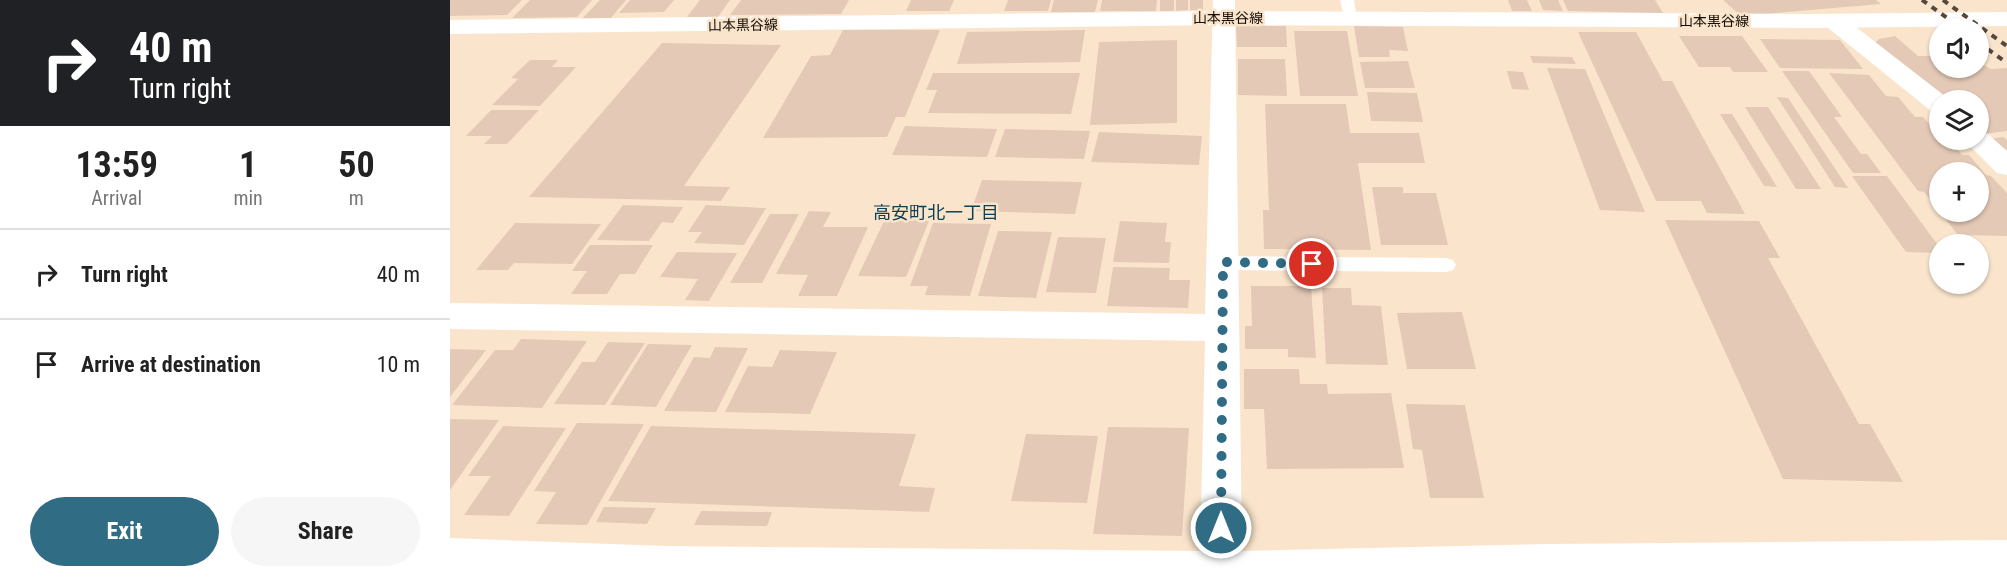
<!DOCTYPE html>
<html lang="en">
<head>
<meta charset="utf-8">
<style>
	:root { --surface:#fff; --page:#f6f6f6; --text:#222; --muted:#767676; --line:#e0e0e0; --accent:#306c84 }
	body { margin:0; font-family:"Roboto Condensed","Noto Sans JP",sans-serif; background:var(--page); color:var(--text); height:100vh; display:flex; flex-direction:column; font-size:22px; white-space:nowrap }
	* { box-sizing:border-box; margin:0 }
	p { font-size:20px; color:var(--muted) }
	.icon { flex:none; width:33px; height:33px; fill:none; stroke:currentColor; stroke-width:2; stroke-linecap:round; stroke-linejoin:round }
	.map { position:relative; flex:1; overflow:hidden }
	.panel { display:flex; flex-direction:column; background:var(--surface); width:450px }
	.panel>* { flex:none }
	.top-card { background:#202124; color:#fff; overflow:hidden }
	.controls { position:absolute; left:1479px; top:18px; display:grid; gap:12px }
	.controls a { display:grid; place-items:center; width:60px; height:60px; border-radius:50%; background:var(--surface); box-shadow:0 2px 4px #0004; font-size:30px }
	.pin { position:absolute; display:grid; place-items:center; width:51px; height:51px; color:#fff; margin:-26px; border:3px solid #fff; border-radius:50%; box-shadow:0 2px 6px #0007 }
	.me { position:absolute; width:66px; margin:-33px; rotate:0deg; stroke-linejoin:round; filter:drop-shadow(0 0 4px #0008) }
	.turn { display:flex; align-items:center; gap:21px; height:126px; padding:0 30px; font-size:27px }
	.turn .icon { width:78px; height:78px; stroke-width:2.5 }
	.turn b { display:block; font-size:42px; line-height:51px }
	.eta { display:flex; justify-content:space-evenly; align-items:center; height:102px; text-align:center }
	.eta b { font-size:36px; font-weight:700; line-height:42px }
	.button { display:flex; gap:12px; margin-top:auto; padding:12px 30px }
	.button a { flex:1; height:69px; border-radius:36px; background:var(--accent); color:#fff; font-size:24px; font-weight:700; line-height:69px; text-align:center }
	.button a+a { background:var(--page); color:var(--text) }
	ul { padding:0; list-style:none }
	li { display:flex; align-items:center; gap:18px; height:90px; padding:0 30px; border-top:2px solid var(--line) }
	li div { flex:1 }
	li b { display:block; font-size:22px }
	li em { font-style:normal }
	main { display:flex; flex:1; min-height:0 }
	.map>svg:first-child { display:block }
	.building { fill:#e4c9b6 }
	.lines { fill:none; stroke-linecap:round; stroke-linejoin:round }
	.lane { fill:#fff; fill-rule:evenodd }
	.street { fill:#fff; fill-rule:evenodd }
	.secondary { fill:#fff; fill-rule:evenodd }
	.rail { stroke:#53483b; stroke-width:4; stroke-dasharray:6 6; stroke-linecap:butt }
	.route { stroke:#306c84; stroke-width:10; stroke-dasharray:0 18 }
	.labels { text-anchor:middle; stroke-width:5; stroke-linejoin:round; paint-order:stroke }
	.far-street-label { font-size:14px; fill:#140d05; stroke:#fae5cc }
	.neighbourhood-label { font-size:18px; fill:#0d4052; stroke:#fae5cc }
</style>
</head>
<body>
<main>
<section class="panel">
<div class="top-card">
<div class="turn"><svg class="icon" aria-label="right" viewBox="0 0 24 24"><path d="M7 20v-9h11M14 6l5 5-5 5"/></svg><div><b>40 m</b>Turn right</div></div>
</div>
<div class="eta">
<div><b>13:59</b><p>Arrival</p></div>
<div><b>1</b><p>min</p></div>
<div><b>50</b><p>m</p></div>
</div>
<ul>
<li><svg class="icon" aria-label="right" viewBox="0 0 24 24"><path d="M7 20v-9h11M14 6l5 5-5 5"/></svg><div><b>Turn right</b></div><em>40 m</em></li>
<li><svg class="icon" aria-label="arrive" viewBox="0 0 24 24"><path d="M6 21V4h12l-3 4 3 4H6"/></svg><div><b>Arrive at destination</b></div><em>10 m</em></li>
</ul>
<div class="button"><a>Exit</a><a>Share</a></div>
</section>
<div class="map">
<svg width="1557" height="578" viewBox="0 0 1557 578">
	<rect width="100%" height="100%" fill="#fae5cc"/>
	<g class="building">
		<polygon points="0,0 72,0 57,15 0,16"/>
		<polygon points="80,0 142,0 127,17 62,18"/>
		<polygon points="150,0 176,0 160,19 132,19"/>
		<polygon points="180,0 224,0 214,12 169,13"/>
		<polygon points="250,0 280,0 268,17 237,17"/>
		<polygon points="291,0 399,0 391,14 280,15"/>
		<polygon points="461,0 504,0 499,11 456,11"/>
		<polygon points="558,0 601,0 598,11 554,11"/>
		<polygon points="604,0 648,0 645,12 601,12"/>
		<polygon points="652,0 707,0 706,11 650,11"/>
		<rect x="710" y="0" width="14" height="11"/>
		<polygon points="726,0 738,0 738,10 726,11"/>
		<rect x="740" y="0" width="13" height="10"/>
		<polygon points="1058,0 1077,0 1082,11 1062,11"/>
		<polygon points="1089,0 1108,0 1113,11 1093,10"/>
		<polygon points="1113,0 1205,0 1213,13 1118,11"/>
		<polygon points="1273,0 1426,0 1431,4 1291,16"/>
		<polygon points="786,26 836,26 837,47 787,47"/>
		<polygon points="904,26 953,27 958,51 939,50 940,57 909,57"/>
		<polygon points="393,30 490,30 455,117 446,117 437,137 313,138 361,56 380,55"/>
		<polygon points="635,30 630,62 507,64 517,32"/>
		<polygon points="844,31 897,31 908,96 850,96"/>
		<polygon points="1128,32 1186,32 1213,81 1222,81 1295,214 1257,213 1251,201 1206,201"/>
		<polygon points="1229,36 1292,36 1318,72 1283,72 1280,67 1249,67"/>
		<polygon points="1445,36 1468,56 1487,56 1490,57 1490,68 1528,68 1528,62 1541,69 1557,68 1557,131 1534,134 1528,129 1528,100 1494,100 1424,44 1429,39"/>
		<polygon points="1310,39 1390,40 1413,69 1330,68"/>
		<polygon points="727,40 727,123 640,125 649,42"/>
		<polygon points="212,43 331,45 234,186 280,187 271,201 79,197"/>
		<polygon points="1080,56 1122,57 1126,64 1083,63"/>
		<polygon points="788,59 835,59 837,96 788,95"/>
		<polygon points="80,60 108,60 102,67 126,67 90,106 42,105 68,79 61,78"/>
		<polygon points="958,61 965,88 915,88 910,62"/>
		<polygon points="1097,68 1135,69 1195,212 1150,210"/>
		<polygon points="1057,71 1073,72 1079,90 1062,89"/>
		<polygon points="1332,71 1359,71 1392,117 1384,117 1411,154 1417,154 1431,173 1403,173"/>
		<polygon points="483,73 630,73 621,114 478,113 487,90 476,90"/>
		<polygon points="1379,73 1419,75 1436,96 1448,97 1465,117 1473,117 1490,136 1490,140 1500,140 1512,155 1519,155 1536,175 1541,176 1557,193 1557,236 1508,235 1490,212 1528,212 1528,172 1490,172 1490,211 1474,192 1468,191"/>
		<polygon points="917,92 967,93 973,122 921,121"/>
		<polygon points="1327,97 1338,98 1398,188 1385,187"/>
		<polygon points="815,104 896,104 900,133 969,133 975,163 908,163 921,250 814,249 813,210 819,210"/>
		<polygon points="1295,107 1318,107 1371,189 1346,189"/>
		<polygon points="41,110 89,110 57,144 34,144 42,136 16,136"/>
		<polygon points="1270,114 1282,114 1327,187 1314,186"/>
		<polygon points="455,126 547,129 537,157 442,155"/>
		<polygon points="555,129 640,131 634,159 545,157"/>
		<polygon points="649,132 752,136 749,165 641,162"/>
		<polygon points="1553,137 1557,140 1557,153 1540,139"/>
		<polygon points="1402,176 1437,176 1490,248 1490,253 1456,252"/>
		<polygon points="532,180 632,182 625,214 521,211"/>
		<polygon points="922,187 953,187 953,193 986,193 998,245 931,245"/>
		<polygon points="173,205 233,207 223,223 212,222 199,241 147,240"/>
		<polygon points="256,205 316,208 294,245 244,243 252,232 238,232"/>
		<polygon points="359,211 381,212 373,227 418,227 387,296 348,296 358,275 326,274"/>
		<polygon points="320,214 349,214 312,283 280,283"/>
		<polygon points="435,219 479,221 456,277 408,276"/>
		<polygon points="1215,220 1309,221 1330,258 1318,258 1409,424 1420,424 1453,482 1333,479"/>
		<polygon points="670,221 717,223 715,242 721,242 719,263 663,262"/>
		<polygon points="65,223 151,224 122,264 64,263 58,270 26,270"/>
		<polygon points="483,223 541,224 520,296 475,295 478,286 460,286"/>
		<polygon points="548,231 602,232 586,298 528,296"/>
		<polygon points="608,237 656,238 646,293 596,292"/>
		<polygon points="140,245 203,245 185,274 170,274 157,294 121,294 137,271 122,271"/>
		<polygon points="227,252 287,253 259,301 235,300 248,279 210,277"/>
		<polygon points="663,267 720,268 719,280 740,280 738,308 657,306"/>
		<polygon points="801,286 861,286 866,358 838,357 838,349 795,349 795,326 802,326"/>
		<polygon points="872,288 901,288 902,305 931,306 938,365 876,364"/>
		<polygon points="1012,312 1026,369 957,369 947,313"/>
		<polygon points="71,339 137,341 92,408 2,405 45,350 63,350"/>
		<polygon points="158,342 195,343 155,405 104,404 132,362 145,362"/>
		<polygon points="198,344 242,345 206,407 160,405"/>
		<polygon points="265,347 298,348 266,412 214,411 244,357 260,358"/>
		<polygon points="0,349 36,350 0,397"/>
		<polygon points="330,350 387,352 360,414 275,412 298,366 322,367"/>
		<polygon points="794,369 849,369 850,384 877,384 878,394 941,393 954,468 817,469 814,409 794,409"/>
		<polygon points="956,404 1015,405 1034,498 980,498 972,450 963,449"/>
		<polygon points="0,419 49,420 0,490"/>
		<polygon points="127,423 194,424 137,525 86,524 106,492 84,491"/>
		<polygon points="53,426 116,428 59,516 14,515 41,476 18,476"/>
		<polygon points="201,426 466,434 449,486 485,488 479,512 158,501"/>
		<polygon points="658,427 739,428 732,536 643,534"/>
		<polygon points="576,434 648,436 637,503 561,501"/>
		<polygon points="154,507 206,508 197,524 146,522"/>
		<polygon points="251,511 322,512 317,526 244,525"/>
	</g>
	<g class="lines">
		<g class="lane">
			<polygon points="890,0 904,0 907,18 905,21 895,21"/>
			<polygon points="773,256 996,258 1003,260 1006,265 1003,270 996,272 773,270 766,268 764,263 766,258"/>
		</g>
		<g class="street">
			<polygon points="763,0 785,0 792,551 1101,544 1557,540 1557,578 0,578 0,538 216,546 750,551 755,341 0,329 0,303 755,314"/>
			<polygon points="1385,15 1393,17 1500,100 1490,100 1490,113 1481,111 1377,27 1373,22 1377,17"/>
			<polygon points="1528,131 1538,134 1557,151 1557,175 1547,173 1514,140 1528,140"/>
		</g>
		<polygon class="secondary" points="775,11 1361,14 1557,12 1557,26 1361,28 775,25 0,34 0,20"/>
		<g class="rail">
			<polyline points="1472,0 1511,28"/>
			<polyline points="1493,0 1557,46"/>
			<polyline points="1528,42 1557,63"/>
		</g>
	</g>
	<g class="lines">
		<polyline class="route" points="771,528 773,262 862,264"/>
	</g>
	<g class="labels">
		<g class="far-street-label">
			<text x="778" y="23">山本黒谷線</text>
			<text x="1264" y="26">山本黒谷線</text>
			<text transform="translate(293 25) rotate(-1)" y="5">山本黒谷線</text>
		</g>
		<g class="neighbourhood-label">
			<text x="486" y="219">高安町北一丁目</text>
		</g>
	</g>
</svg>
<div class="controls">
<a><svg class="icon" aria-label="sound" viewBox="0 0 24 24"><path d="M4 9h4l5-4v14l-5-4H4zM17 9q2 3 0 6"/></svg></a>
<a><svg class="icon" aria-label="layers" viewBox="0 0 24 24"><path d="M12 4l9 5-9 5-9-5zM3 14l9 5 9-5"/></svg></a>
<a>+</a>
<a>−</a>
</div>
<div class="pin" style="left:862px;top:264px;background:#d93025"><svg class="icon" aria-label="arrive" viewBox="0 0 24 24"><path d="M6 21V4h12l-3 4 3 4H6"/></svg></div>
<svg class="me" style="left:771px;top:528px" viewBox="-20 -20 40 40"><circle r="17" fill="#306c84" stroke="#fff" stroke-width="3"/><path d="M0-11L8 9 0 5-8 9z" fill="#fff"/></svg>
</div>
</main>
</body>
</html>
